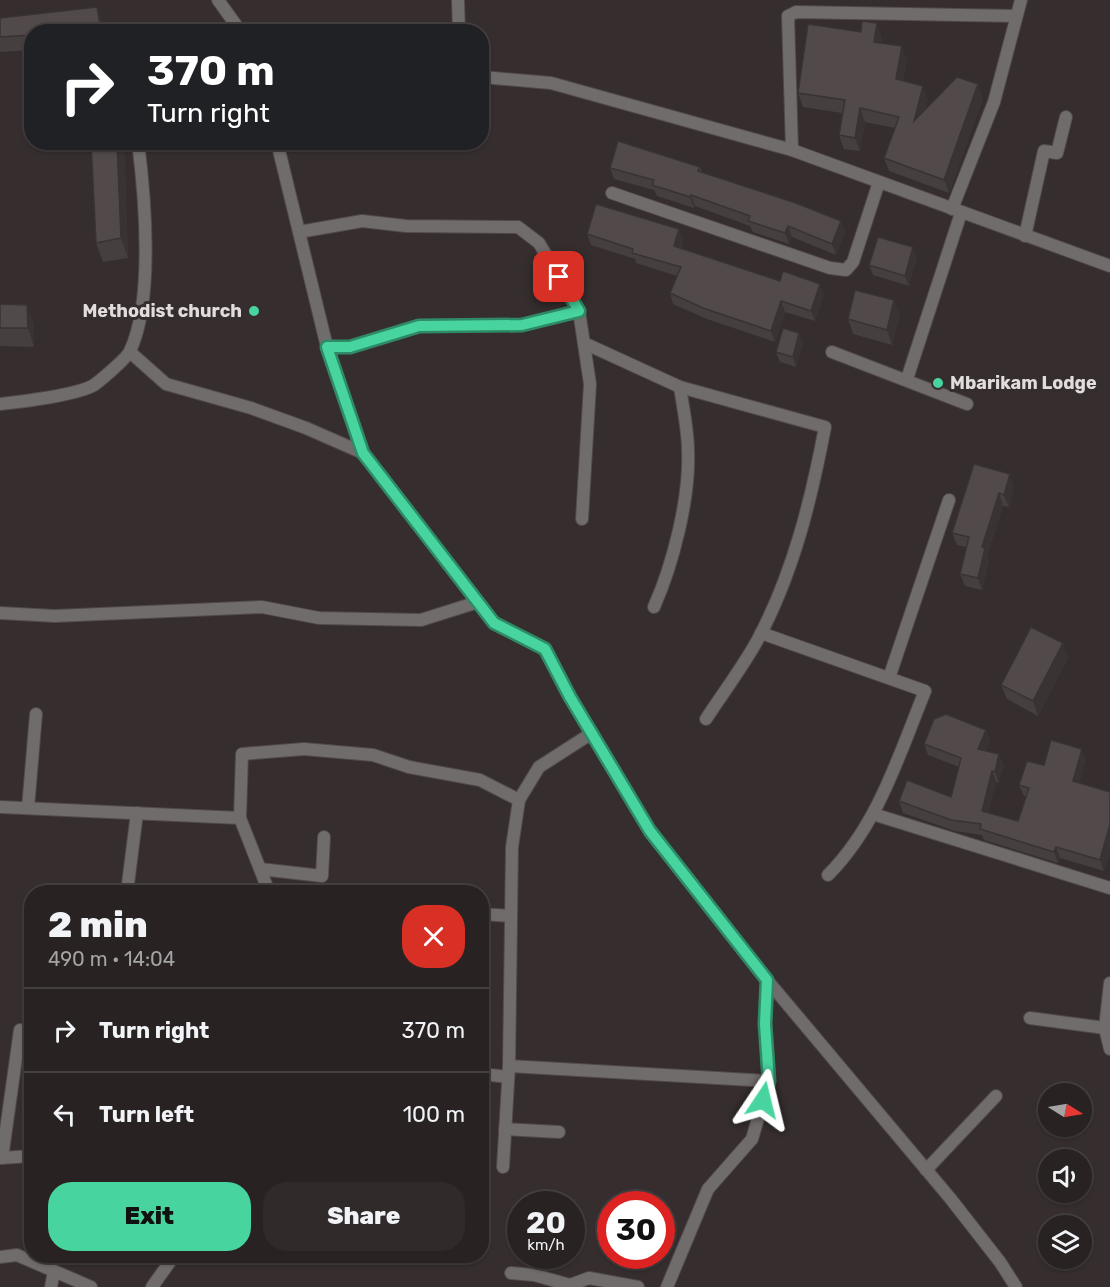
<!DOCTYPE html>
<html lang="en">
<head>
<meta charset="utf-8">
<style>
	:root { --surface:#282222; --page:#302a2a; --text:#f1f3f6; --muted:#a5a4a5; --line:#443f40; --accent:#47d49e }
	body { margin:0; font-family:Rubik,sans-serif; background:var(--page); color:var(--text); height:100vh; display:flex; flex-direction:column; font-size:22px; white-space:nowrap }
	* { box-sizing:border-box; margin:0 }
	p { font-size:20px; color:var(--muted) }
	.icon { flex:none; width:33px; height:33px; fill:none; stroke:currentColor; stroke-width:2; stroke-linecap:round; stroke-linejoin:round }
	.map { position:relative; flex:1; overflow:hidden }
	.sheet { position:absolute; left:24px; top:885px; width:465px; height:378px; display:flex; flex-direction:column; background:var(--surface); border-radius:24px; box-shadow:0 2px 4px #0004,0 0 0 2px var(--line) }
	.sheet>* { flex:none }
	.hud { position:absolute; left:24px; top:24px; width:465px; height:126px; border-radius:24px; box-shadow:0 2px 4px #0004,0 0 0 2px var(--line); background:#202124; color:#fff; overflow:hidden }
	.needle { width:39px; rotate:101deg }
	.buttons { position:absolute; left:1038px; top:1083px; display:grid; gap:12px }
	.buttons a { display:grid; place-items:center; width:54px; height:54px; border-radius:50%; background:var(--surface); box-shadow:0 2px 4px #0004,0 0 0 2px var(--line); font-size:30px }
	.speed { position:absolute; left:507px; top:1191px; display:flex; gap:12px; font-size:30px; font-weight:700; text-align:center }
	.speed>* { display:grid; place-content:center; width:78px; height:78px; border-radius:50%; background:var(--surface); box-shadow:0 2px 4px #0004,0 0 0 2px var(--line); line-height:1 }
	.speed small { font-size:15px; font-weight:400 }
	.speed .limit { border:9px solid #d22; background:#fff; color:#111 }
	.pin { position:absolute; display:grid; place-items:center; width:51px; height:51px; color:#fff; margin:-26px; border-radius:12px; box-shadow:0 3px 9px #0006 }
	.me { position:absolute; width:66px; margin:-33px; rotate:10deg; stroke-linejoin:round; filter:drop-shadow(0 0 4px #0008) }
	.turn { display:flex; align-items:center; gap:21px; height:126px; padding:0 24px; font-size:27px }
	.turn .icon { width:78px; height:78px; stroke-width:2.5 }
	.turn b { display:block; font-size:42px; line-height:51px }
	.round { display:grid; place-items:center; flex:none; width:63px; height:63px; border-radius:24px; background:var(--page) }
	.summary { display:flex; align-items:center; justify-content:space-between; height:102px; padding:0 24px }
	h1 { font-size:36px; font-weight:800; line-height:45px }
	.button { display:flex; gap:12px; margin-top:auto; padding:12px 24px }
	.button a { flex:1; height:69px; border-radius:24px; background:var(--accent); color:#111; font-size:24px; font-weight:800; line-height:69px; text-align:center }
	.button a+a { background:var(--page); color:var(--text) }
	ul { padding:0; list-style:none }
	li { display:flex; align-items:center; gap:18px; height:84px; padding:0 24px; border-top:2px solid var(--line) }
	li div { flex:1 }
	li b { display:block; font-size:22px }
	li em { font-style:normal }
	.map>svg:first-child { display:block }
	.lines { fill:none; stroke-linecap:round; stroke-linejoin:round }
	.minor-casing { stroke:#51494a; stroke-width:14 }
	.tertiary-casing { stroke:#51494a; stroke-width:14 }
	.minor { stroke:#706c6c; stroke-width:12 }
	.tertiary { stroke:#706c6c; stroke-width:12 }
	.wall { fill:#463f40 }
	.shaded-wall { fill:#393334 }
	.building { fill:#51494a; stroke:#393334; stroke-width:1.5 }
	.route-casing { stroke:#2e8a67; stroke-width:15 }
	.route { stroke:#47d49e; stroke-width:10 }
	.poi-dot { fill:#47d49e; stroke:#352d2e; stroke-width:2 }
	.labels { text-anchor:middle; stroke-width:6; stroke-linejoin:round; paint-order:stroke }
	.poi-label { font-size:18px; font-weight:bold; fill:#e2dddd; stroke:#352d2e; text-anchor:end }
</style>
</head>
<body>
<div class="map">
<svg width="1110" height="1287" viewBox="0 0 1110 1287">
	<rect width="100%" height="100%" fill="#352d2e"/>
	<g class="lines">
		<defs>
			<g id="minor">
				<polyline points="458,0 459,32"/>
				<polyline points="277,142 327,347 363,453 494,623 545,649 570,697 650,831 767,980 950,1198 1000,1262 1016,1287"/>
				<polyline points="792,150 788,16 796,12 1016,16"/>
				<polyline points="612,193 830,268 846,270 853,262 879,182"/>
				<polyline points="952,209 994,102 1021,0"/>
				<polyline points="299,232 362,221 406,226 518,227 539,243 579,311 590,384 582,519"/>
				<polyline points="1025,236 1044,151 1057,153 1066,117"/>
				<path d="M584 343 680 387 825 427C811 501 793 574 757 641 742 668 723 693 706 719"/>
				<polyline points="327,347 350,347 419,326 522,325 579,311"/>
				<polyline points="130,352 166,384 251,408 306,428 363,453"/>
				<polyline points="832,352 967,404"/>
				<polyline points="907,379 961,213"/>
				<path d="M0 404C21 402 77 395 94 385 101 380 127 358 130 351 154 300 145 197 138 142"/>
				<path d="M654 607C673 564 690 498 688 451 688 430 683 408 680 387"/>
				<polyline points="0,613 55,616 262,607 319,618 421,620 478,602"/>
				<path d="M761 633 925 691C899 755 878 825 828 875"/>
				<polyline points="889,678 949,500"/>
				<polyline points="0,807 240,818 269,892"/>
				<polyline points="28,808 36,714"/>
				<polyline points="873,814 1110,888"/>
				<polyline points="240,818 242,754 304,749 373,755 409,767 480,780 519,800"/>
				<polyline points="260,869 322,876 324,837"/>
				<polyline points="127,892 137,813"/>
				<polyline points="482,914 511,916"/>
				<polyline points="1110,983 1105,1028 1110,1049"/>
				<polyline points="1030,1018 1105,1028"/>
				<polyline points="509,1066 769,1081"/>
				<polyline points="482,1074 508,1077"/>
				<polyline points="505,1129 559,1132"/>
				<polyline points="0,1158 32,1156"/>
				<polyline points="2,1158 20,1030"/>
				<polyline points="503,1167 509,1066 512,847 519,800 539,767 592,733"/>
				<polyline points="926,1170 996,1096"/>
				<polyline points="0,1257 17,1255 91,1287"/>
				<polyline points="511,1273 534,1275 570,1285 589,1278 638,1287"/>
				<polyline points="51,1287 54,1271"/>
				<polyline points="152,1287 174,1256"/>
				<polyline points="667,1287 708,1189 752,1139 769,1081 765,1024 767,980"/>
			</g>
			<g id="tertiary">
				<polyline points="218,0 241,32"/>
				<polyline points="482,77 551,83 792,150 1110,266"/>
			</g>
		</defs>
		<use href="#minor" class="minor-casing"/>
		<use href="#tertiary" class="tertiary-casing"/>
		<use href="#minor" class="minor"/>
		<use href="#tertiary" class="tertiary"/>
	</g>
	<g class="wall">
		<polygon points="97,7 102,22 104,32 32,32 32,50 0,52 0,18"/>
		<polygon points="882,37 881,43 907,60 903,81 928,100 925,109 983,98 949,193 889,171 884,158 895,128 865,122 860,151 844,149 839,135 842,113 803,107 798,93"/>
		<polygon points="91,142 124,142 128,258 103,262 96,243"/>
		<polygon points="700,167 702,172 841,221 845,232 836,255 792,237 789,244 753,232 750,226 695,206 694,208 657,196 654,190 614,179 610,168"/>
		<polygon points="679,229 683,240 681,248 780,281 824,294 815,321 785,312 775,342 707,319 673,304 670,293 677,276 636,263 635,259 591,245 587,234"/>
		<polygon points="917,257 909,286 873,275 869,265"/>
		<polygon points="0,304 34,324 34,347 0,346"/>
		<polygon points="900,315 892,345 853,334 848,319"/>
		<polygon points="799,333 803,343 796,367 780,362 776,352"/>
		<polygon points="974,464 1014,486 1009,507 1003,506 987,556 989,560 982,590 965,586 960,574 966,547 957,545 952,533"/>
		<polygon points="1063,643 1068,658 1038,716 1007,699 1001,685"/>
		<polygon points="986,730 990,741 986,751 1004,765 999,783 996,782 988,813 1018,821 1026,797 1024,796 1019,785 1044,765 1086,760 1079,783 1110,792 1110,850 1104,871 1060,858 1058,863 984,840 982,835 955,831 903,813 899,801 951,797 959,767 928,755 924,744"/>
	</g>
	<g class="shaded-wall">
		<polygon points="97,7 102,22 104,32 102,32"/>
		<polygon points="877,23 882,37 879,56 874,42"/>
		<polygon points="902,46 907,60 901,93 896,79"/>
		<polygon points="978,84 983,98 949,193 944,180"/>
		<polygon points="923,86 928,100 919,134 914,121"/>
		<polygon points="860,108 865,122 860,151 855,138"/>
		<polygon points="117,142 124,142 128,258 121,238"/>
		<polygon points="691,195 695,206 694,208 690,197"/>
		<polygon points="841,221 845,232 836,255 832,244"/>
		<polygon points="788,226 792,237 789,244 785,233"/>
		<polygon points="679,229 683,240 678,256 674,246"/>
		<polygon points="913,247 917,257 909,286 905,276"/>
		<polygon points="820,284 824,294 815,321 811,311"/>
		<polygon points="894,300 900,315 892,345 887,330"/>
		<polygon points="781,301 785,312 775,342 771,331"/>
		<polygon points="27,305 34,324 34,347 28,328"/>
		<polygon points="799,333 803,343 796,367 793,357"/>
		<polygon points="1010,474 1014,486 1009,507 1004,495"/>
		<polygon points="999,493 1003,506 987,556 989,560 982,590 978,578 982,547"/>
		<polygon points="1063,643 1068,658 1038,716 1033,701"/>
		<polygon points="986,730 990,741 982,760 978,749"/>
		<polygon points="1082,749 1086,760 1077,793 1073,781"/>
		<polygon points="999,754 1004,765 999,783 995,772"/>
		<polygon points="992,771 996,782 986,823 982,811"/>
		<polygon points="1110,824 1110,850 1104,871 1100,860"/>
		<polygon points="1056,847 1060,858 1058,863 1054,852"/>
	</g>
	<g class="building">
		<polygon points="97,7 101,30 76,32 32,32 32,35 0,37 0,18"/>
		<polygon points="862,21 877,23 874,42 902,46 896,79 923,86 914,121 957,77 978,84 944,180 884,158 899,117 860,108 855,138 839,135 845,100 798,93 808,24 861,32"/>
		<polygon points="618,141 700,167 698,171 796,203 841,221 832,244 788,226 785,233 748,221 750,216 691,195 690,197 652,185 654,180 610,168"/>
		<polygon points="91,142 117,142 121,238 96,243"/>
		<polygon points="596,204 679,229 674,246 780,281 783,271 820,284 811,311 781,301 771,331 703,308 670,293 681,267 632,253 633,249 587,234"/>
		<polygon points="878,237 913,247 905,276 869,265"/>
		<polygon points="855,290 894,300 887,330 848,319"/>
		<polygon points="0,304 27,305 28,328 0,328"/>
		<polygon points="783,328 799,333 793,357 776,352"/>
		<polygon points="974,464 1010,474 1004,495 999,493 982,547 985,548 978,578 960,574 969,537 952,533"/>
		<polygon points="1031,627 1063,643 1033,701 1001,685"/>
		<polygon points="946,714 986,730 978,749 999,754 995,772 992,771 982,811 1018,821 1029,788 1019,785 1027,761 1044,765 1051,740 1082,749 1073,781 1110,792 1110,824 1100,860 1056,847 1054,852 980,829 981,824 951,820 899,801 907,780 951,797 961,758 924,744 934,719"/>
	</g>
	<g class="lines">
		<defs>
			<polyline id="route" points="559,277 579,311 522,325 419,326 350,347 327,347 363,453 494,623 545,649 570,697 650,831 767,980 765,1024 769,1081 763,1100"/>
		</defs>
		<use href="#route" class="route-casing"/>
		<use href="#route" class="route"/>
	</g>
	<g class="poi-dot">
		<circle cx="254" cy="311" r="6"/>
		<circle cx="938" cy="383" r="6"/>
	</g>
	<g class="labels">
		<g class="poi-label">
			<text x="242" y="317">Methodist church</text>
			<text x="950" y="389" text-anchor="start">Mbarikam Lodge</text>
		</g>
	</g>
</svg>
<div class="buttons">
<a><svg class="needle" viewBox="-14 -14 28 28"><path d="M0-13l5 13h-10z" fill="#e53935"/><path d="M0 13l5-13h-10z" fill="#a5a4a5"/></svg></a>
<a><svg class="icon" aria-label="sound" viewBox="0 0 24 24"><path d="M4 9h4l5-4v14l-5-4H4zM17 9q2 3 0 6"/></svg></a>
<a><svg class="icon" aria-label="layers" viewBox="0 0 24 24"><path d="M12 4l9 5-9 5-9-5zM3 14l9 5 9-5"/></svg></a>
</div>
<div class="speed"><div>20<small>km/h</small></div><div class="limit">30</div></div>
<div class="pin" style="left:559px;top:277px;background:#d93025"><svg class="icon" aria-label="arrive" viewBox="0 0 24 24"><path d="M6 21V4h12l-3 4 3 4H6"/></svg></div>
<svg class="me" style="left:763px;top:1100px" viewBox="-20 -20 40 40"><path d="M0-17L14 15 0 8-14 15z" fill="#47d49e" stroke="#fff" stroke-width="4"/></svg>
<div class="hud">
<div class="turn"><svg class="icon" aria-label="right" viewBox="0 0 24 24"><path d="M7 20v-9h11M14 6l5 5-5 5"/></svg><div><b>370 m</b>Turn right</div></div>
</div>
<section class="sheet">
<div class="summary"><div><h1>2 min</h1><p>490 m · 14:04</p></div><a class="round" style="background:#d93025;color:#fff"><svg class="icon" aria-label="close" viewBox="0 0 24 24"><path d="M6 6l12 12M18 6L6 18"/></svg></a></div>
<ul>
<li><svg class="icon" aria-label="right" viewBox="0 0 24 24"><path d="M7 20v-9h11M14 6l5 5-5 5"/></svg><div><b>Turn right</b></div><em>370 m</em></li>
<li><svg class="icon" aria-label="left" viewBox="0 0 24 24"><path d="M17 20v-9H6M10 6l-5 5 5 5"/></svg><div><b>Turn left</b></div><em>100 m</em></li>
</ul>
<div class="button"><a>Exit</a><a>Share</a></div>
</section>
</div>
</body>
</html>
